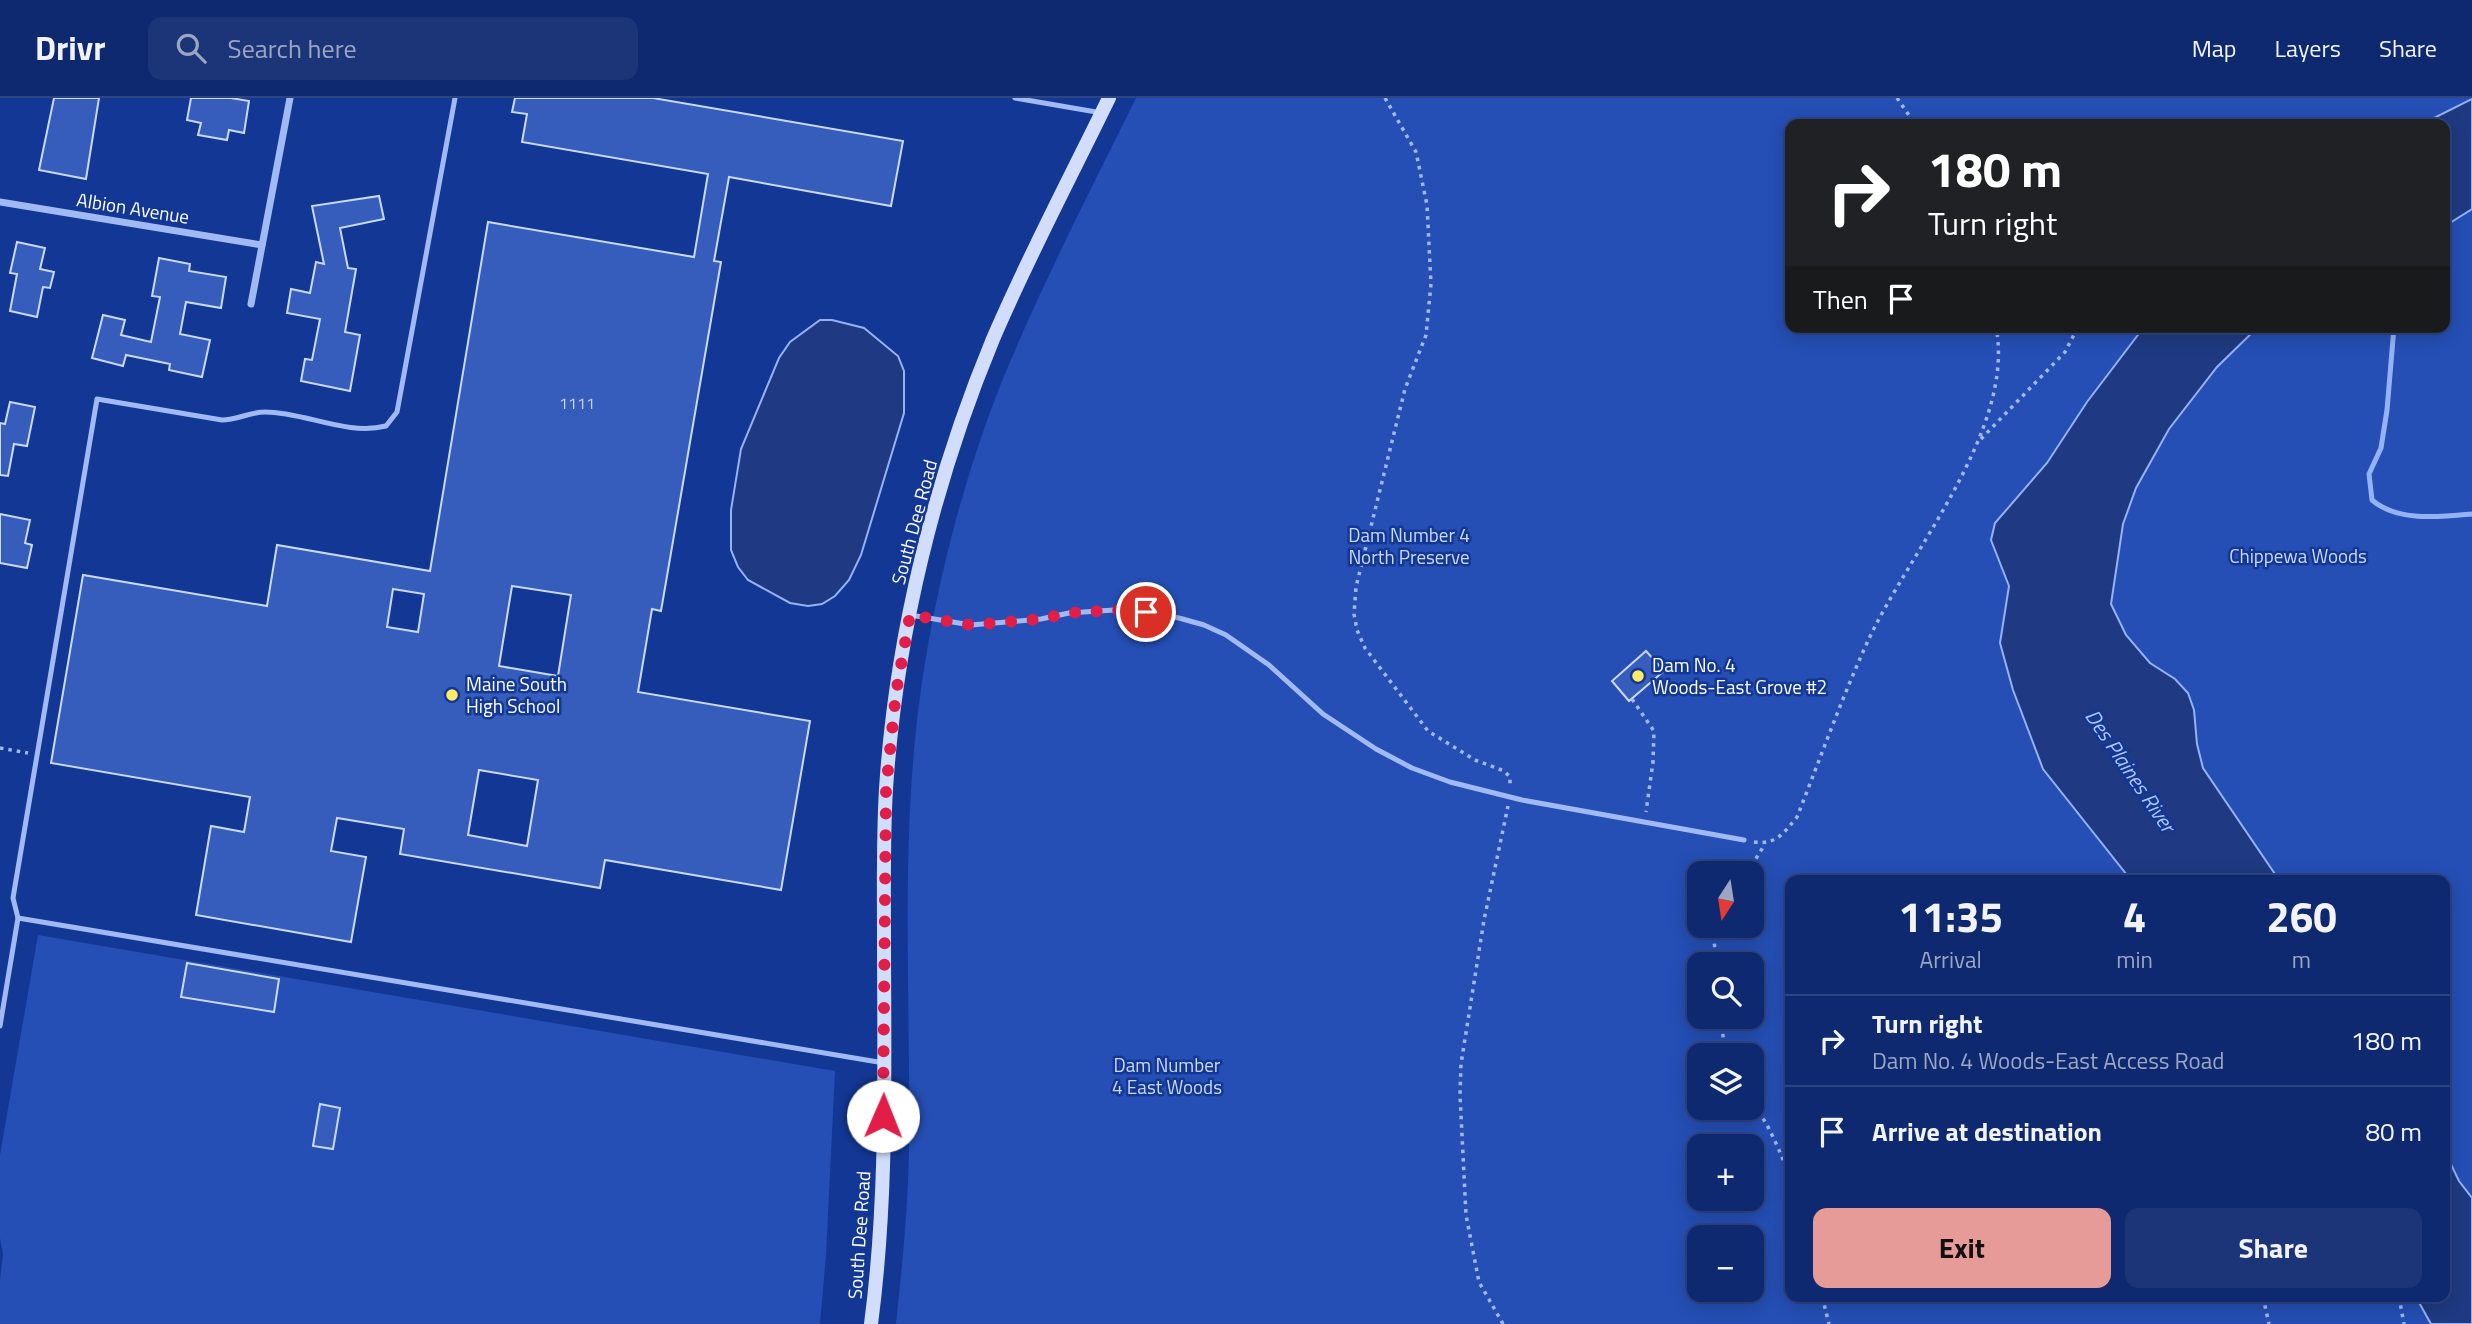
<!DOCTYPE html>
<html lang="en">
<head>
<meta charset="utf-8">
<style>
	:root { --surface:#0e2970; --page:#1c3578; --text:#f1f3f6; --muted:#9ba6c3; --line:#2e4583; --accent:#e69b98 }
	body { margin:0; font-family:"Titillium Web",sans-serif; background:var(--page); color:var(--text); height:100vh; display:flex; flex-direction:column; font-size:26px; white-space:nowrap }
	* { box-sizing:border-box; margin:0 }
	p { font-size:23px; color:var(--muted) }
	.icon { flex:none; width:38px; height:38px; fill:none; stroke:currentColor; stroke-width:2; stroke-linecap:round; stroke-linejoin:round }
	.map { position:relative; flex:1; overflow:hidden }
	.side { position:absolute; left:1785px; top:777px; width:665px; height:427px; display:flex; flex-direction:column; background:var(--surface); border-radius:14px; box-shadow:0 4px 18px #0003,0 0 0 2px var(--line) }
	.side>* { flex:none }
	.top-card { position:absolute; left:1785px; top:21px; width:665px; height:214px; border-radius:14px; box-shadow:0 4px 18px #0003,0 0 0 2px var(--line); background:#202124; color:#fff; overflow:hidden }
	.needle { width:46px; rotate:192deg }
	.tools { position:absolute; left:1687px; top:763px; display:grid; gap:14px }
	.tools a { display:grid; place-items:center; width:77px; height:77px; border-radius:14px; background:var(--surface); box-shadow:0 4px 18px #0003,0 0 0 2px var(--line); font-size:35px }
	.pin { position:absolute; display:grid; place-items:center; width:60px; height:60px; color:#fff; margin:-30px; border:4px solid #fff; border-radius:50%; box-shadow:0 2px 7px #0007 }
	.me { position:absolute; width:77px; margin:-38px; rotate:1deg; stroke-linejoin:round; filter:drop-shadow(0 0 5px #0008) }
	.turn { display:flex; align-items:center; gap:24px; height:147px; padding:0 28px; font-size:32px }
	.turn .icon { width:91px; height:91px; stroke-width:2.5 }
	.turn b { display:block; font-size:49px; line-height:60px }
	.then { display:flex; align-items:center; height:66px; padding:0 28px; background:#0003; gap:14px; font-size:26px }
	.eta { display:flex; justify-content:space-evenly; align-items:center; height:119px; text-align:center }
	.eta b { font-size:42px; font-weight:700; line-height:49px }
	.primary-button { display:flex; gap:14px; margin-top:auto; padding:14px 28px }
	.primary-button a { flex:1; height:80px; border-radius:14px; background:var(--accent); color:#111; font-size:28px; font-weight:700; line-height:80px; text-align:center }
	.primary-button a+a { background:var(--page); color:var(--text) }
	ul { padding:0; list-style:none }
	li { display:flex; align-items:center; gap:21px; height:91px; padding:0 28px; border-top:2px solid var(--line) }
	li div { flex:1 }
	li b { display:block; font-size:26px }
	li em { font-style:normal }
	header { display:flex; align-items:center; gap:42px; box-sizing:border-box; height:98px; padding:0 35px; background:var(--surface); border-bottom:2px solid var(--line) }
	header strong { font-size:33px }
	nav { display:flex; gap:38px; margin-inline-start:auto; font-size:24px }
	.search { width:490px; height:63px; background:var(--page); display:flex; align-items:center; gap:18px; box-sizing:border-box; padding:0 24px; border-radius:14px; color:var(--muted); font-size:26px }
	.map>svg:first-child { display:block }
	.green { fill:#254fb5; fill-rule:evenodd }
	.water { fill:#1f3a82; stroke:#94b2f6; stroke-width:2 }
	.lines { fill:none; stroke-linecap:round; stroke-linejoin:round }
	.stream { stroke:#94b2f6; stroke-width:5 }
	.building { fill:#365dbc; stroke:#cad9fd; stroke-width:2; fill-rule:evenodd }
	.path { stroke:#a2baf3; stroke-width:3.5; stroke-dasharray:3.5 5; stroke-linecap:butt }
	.lane { stroke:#a2baf3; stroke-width:5 }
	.street { stroke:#a2baf3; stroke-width:7 }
	.secondary { stroke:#d2ddfc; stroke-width:14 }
	.route { stroke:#e11d48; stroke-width:12; stroke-dasharray:0 21.6 }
	.poi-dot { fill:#ffeb64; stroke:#133795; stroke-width:2.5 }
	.labels { text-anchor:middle; stroke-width:5; stroke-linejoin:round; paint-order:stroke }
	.number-label { font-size:16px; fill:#cdd6ee }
	.street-label { font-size:19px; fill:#fff; stroke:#133795 }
	.park-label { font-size:19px; fill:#cad9fd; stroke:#133795 }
	.poi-label { font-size:19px; fill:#fff; stroke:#133795; text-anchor:start }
	.water-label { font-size:21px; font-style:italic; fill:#afc5f9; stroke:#133795 }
</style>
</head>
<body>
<header>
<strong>Drivr</strong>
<div class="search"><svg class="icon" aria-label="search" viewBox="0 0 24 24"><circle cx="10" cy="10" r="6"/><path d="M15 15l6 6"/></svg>Search here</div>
<nav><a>Map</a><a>Layers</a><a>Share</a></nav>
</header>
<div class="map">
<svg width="2472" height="1226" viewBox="0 0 2472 1226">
	<rect width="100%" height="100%" fill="#133795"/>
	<g class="green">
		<path d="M1136 0H2472V1226H896C902 1169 908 1112 909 1054 911 897 899 740 922 584 937 484 963 382 1000 288 1040 190 1089 95 1136 0ZM1790 26H2445V229H1790ZM1699 775H1752V828H1699ZM1790 782H2445V1199H1790ZM1699 866H1752V919H1699ZM1699 957H1752V1010H1699ZM1699 1048H1752V1101H1699ZM1699 1139H1752V1192H1699Z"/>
		<polygon points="38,837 835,973 826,1157 820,1226 0,1226 0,1182 3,1156 0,1140 0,1057"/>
	</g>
	<g class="water">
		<polygon points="2472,1 2472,111 2445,128 2445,26 2422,26"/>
		<polygon points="820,222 832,222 864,230 898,258 904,273 904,315 861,457 849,482 835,498 822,506 808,508 790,505 748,482 738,469 731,452 731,412 741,351 779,260 790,244"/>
		<polygon points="2144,229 2258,229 2217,269 2169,331 2136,390 2123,426 2111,506 2126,537 2150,565 2175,581 2188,595 2194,612 2197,646 2203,670 2279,782 2131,782 2043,671 2013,592 2000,545 2009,488 1991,442 1995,425 2047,365 2087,304"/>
		<polygon points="2445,1054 2459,1083 2472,1100 2472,1226 2431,1226 2416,1199 2445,1199"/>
	</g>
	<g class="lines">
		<path class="stream" d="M2394 229 2387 312 2381 350 2369 376 2372 402C2397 424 2440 419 2472 416"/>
	</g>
	<g class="building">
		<polygon points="54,0 99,0 86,81 39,72"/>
		<polygon points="191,0 231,0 249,3 244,35 229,32 227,42 198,37 201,25 187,22"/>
		<path d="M515 0H653L903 43 891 108 729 79 714 163 721 164 661 513 652 511 638 594 810 623 781 792 605 762 600 790 400 756 404 731 337 720 331 753 366 759 351 844 196 817 211 728 244 734 250 699 51 665 83 477 267 508 277 447 430 473 488 124 694 159 708 76 522 44 527 16 512 14ZM512 488 571 497 558 578 499 568ZM393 491 424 496 418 534 387 529ZM479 672 538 682 527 748 468 737Z"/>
		<polygon points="379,98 384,121 340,130 348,170 356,171 345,234 360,237 350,293 301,283 305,261 312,262 320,221 287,215 291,191 310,195 316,164 324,166 312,108"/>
		<polygon points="17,144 45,150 40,171 54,174 50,190 43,189 37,219 10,213 17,176 10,175"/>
		<polygon points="159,160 190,166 189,173 226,179 221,210 186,204 180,236 210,242 202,279 169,272 170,266 126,257 123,268 92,260 103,217 125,222 121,237 151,244 160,199 152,198"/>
		<polygon points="10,304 35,309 27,348 14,346 8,378 0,377 0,325 5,326"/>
		<polygon points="0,416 30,422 25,445 32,447 27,470 0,465"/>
		<polygon points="1646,553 1664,573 1629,603 1612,583"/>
		<polygon points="187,865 279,881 274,914 181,899"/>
		<polygon points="320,1006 340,1010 333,1051 313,1048"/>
	</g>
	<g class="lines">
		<g class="path">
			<polyline points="1385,0 1416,54 1427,107 1431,186 1426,237 1405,291 1356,489 1354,516 1357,532 1365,550 1428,633 1475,662 1504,673 1510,679 1510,687"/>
			<polyline points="1897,0 1915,26"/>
			<polyline points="1981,341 2065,254 2078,229"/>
			<polyline points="1632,601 1654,633 1653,664 1646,714"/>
			<polyline points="0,650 28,655"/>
			<path d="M1754 744C1776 747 1784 735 1797 719 1820 661 1841 602 1867 545 1908 455 2016 332 1996 229"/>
			<polyline points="1747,775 1765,746"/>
			<polyline points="1716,866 1714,841 1719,828"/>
			<polyline points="1721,919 1725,957"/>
			<path d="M1752 1008C1766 1016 1782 1061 1790 1077"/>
			<polyline points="1825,1199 1824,1206 1829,1226"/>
			<polyline points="2263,1199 2269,1226"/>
			<polyline points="2399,1199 2404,1226"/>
			<polyline points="1503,1226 1479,1184 1466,1117 1460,997 1461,966 1484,822 1508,708"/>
		</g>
		<g class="lane">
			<polyline points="1015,0 1102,15"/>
			<polyline points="910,517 971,527 1041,521 1069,515 1114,512 1146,514 1179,520 1204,527 1226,537 1269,567 1323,616 1376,651 1412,670 1450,684 1522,702 1744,742"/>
			<path d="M18 820 13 800 97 301 222 322C237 322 250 314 265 314 305 314 346 338 386 328L397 314 455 0"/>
			<polyline points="0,928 18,820 884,965"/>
		</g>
		<g class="street">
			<polyline points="0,104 262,147"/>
			<polyline points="251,206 290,0"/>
		</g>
		<path class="secondary" d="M871 1226C888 1098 884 967 884 838 884 789 883 740 886 691 896 538 934 383 993 241 1028 159 1070 80 1109 0"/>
	</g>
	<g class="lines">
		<polyline class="route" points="883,1018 886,691 896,595 910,517 971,527 1041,521 1069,515 1114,512 1146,514"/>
	</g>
	<g class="poi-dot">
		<circle cx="1638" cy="578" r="7"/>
		<circle cx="452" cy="597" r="7"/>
	</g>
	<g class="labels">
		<g class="number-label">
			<text x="577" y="311">1111</text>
		</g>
		<g class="street-label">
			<text transform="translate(133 110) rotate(9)" y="7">Albion Avenue</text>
			<text transform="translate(914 424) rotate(-75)" y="7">South Dee Road</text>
			<text transform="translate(859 1137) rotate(-86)" y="7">South Dee Road</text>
		</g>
		<g class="park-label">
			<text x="1409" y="444">Dam Number 4<tspan x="1409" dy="22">North Preserve</tspan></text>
			<text x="2298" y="465">Chippewa Woods</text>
			<text x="1167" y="974">Dam Number<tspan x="1167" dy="22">4 East Woods</tspan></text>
		</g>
		<g class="poi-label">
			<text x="1652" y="574">Dam No. 4<tspan x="1652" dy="22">Woods-East Grove #2</tspan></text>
			<text x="466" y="593">Maine South<tspan x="466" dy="22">High School</tspan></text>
		</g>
		<g class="water-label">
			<text transform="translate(2130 673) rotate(56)" y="7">Des Plaines River</text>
		</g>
	</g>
</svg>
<div class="tools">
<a><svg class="needle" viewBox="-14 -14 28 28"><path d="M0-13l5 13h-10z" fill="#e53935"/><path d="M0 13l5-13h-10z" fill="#9ba6c3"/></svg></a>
<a><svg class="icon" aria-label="search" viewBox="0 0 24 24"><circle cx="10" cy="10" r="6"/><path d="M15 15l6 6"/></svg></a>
<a><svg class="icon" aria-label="layers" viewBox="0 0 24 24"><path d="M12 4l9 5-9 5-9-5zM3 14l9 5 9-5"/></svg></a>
<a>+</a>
<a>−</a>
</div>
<div class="pin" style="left:1146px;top:514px;background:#d93025"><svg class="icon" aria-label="arrive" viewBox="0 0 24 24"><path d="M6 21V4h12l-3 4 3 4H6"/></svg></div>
<svg class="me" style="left:883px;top:1018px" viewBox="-20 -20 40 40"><circle r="19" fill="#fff"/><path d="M0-13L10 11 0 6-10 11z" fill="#e11d48"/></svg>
<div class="top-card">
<div class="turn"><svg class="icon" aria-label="right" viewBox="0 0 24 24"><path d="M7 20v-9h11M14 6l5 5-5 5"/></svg><div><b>180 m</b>Turn right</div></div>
<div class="then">Then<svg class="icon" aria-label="arrive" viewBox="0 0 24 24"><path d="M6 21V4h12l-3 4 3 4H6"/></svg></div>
</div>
<section class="side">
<div class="eta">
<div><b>11:35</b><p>Arrival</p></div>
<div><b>4</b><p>min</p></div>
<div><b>260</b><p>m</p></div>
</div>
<ul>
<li><svg class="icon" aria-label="right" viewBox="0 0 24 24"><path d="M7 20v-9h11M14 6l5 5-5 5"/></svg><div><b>Turn right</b><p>Dam No. 4 Woods-East Access Road</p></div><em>180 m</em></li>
<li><svg class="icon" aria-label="arrive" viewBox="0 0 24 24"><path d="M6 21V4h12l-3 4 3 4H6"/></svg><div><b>Arrive at destination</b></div><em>80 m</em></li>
</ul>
<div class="primary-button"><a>Exit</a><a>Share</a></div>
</section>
</div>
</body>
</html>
